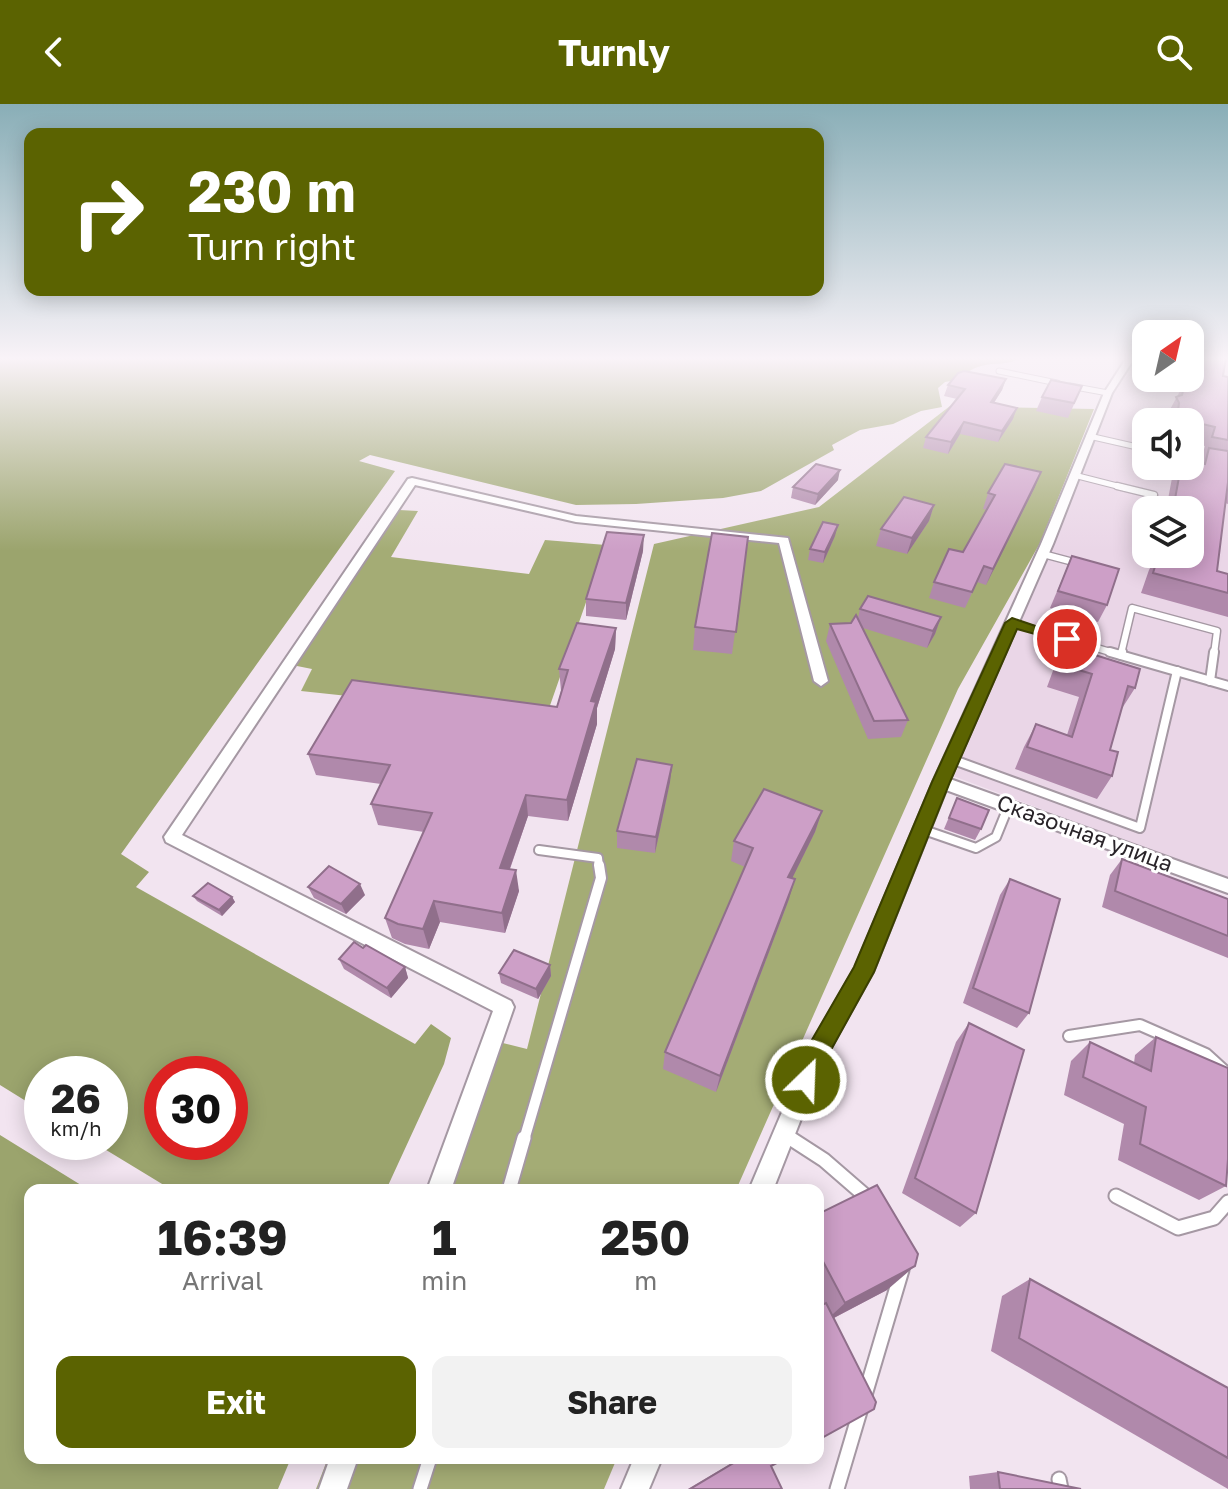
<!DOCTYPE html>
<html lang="en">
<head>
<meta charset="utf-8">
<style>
	:root { --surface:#fff; --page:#f2f2f2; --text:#222; --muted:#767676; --accent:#5b6301 }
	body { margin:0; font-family:"Golos Text",sans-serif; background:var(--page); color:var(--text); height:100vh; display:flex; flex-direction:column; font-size:30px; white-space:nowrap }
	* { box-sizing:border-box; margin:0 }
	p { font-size:26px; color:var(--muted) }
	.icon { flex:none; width:44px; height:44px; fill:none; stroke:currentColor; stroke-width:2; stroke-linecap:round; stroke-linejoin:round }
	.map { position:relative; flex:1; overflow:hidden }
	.panel { position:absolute; left:24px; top:1080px; width:800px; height:280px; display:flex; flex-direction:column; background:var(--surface); border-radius:16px; box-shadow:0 4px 20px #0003 }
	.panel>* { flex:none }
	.top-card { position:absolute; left:24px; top:24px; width:800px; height:168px; border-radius:16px; box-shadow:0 4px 20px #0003; background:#5b6301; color:#fff; overflow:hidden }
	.needle { width:52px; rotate:34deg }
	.buttons { position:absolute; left:1132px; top:216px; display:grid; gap:16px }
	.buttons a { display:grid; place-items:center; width:72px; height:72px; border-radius:16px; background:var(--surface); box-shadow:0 4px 20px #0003; font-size:40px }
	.speed { position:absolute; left:24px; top:952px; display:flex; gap:16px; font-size:40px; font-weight:700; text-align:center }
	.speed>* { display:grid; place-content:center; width:104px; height:104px; border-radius:50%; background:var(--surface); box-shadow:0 4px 20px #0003; line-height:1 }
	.speed small { font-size:20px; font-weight:400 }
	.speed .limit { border:12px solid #d22; background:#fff; color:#111 }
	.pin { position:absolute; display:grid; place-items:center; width:68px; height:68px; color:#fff; margin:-34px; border:4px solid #fff; border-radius:50%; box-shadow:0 2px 8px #0007 }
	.me { position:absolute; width:88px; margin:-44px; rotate:24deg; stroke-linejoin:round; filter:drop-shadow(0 0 6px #0008) }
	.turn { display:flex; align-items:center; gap:28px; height:168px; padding:0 32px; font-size:36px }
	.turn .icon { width:104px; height:104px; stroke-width:2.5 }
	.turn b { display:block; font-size:56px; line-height:68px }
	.eta { display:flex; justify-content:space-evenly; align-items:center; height:136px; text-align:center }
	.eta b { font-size:48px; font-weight:700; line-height:56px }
	.button { display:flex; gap:16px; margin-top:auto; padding:16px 32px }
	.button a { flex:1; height:92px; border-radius:16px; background:var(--accent); color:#fff; font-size:32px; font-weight:700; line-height:92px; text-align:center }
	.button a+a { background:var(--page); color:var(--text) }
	header { display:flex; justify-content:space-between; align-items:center; height:104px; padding:0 32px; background:var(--accent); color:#fff; font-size:36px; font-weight:700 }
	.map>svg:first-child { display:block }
	.built { fill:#ead6e7; fill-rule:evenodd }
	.forest { fill:#a4ac75 }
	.water { fill:#9ba46d; fill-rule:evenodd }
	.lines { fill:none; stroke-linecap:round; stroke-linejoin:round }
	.service-far4-casing { stroke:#a598a3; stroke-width:7 }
	.service-far3-casing { stroke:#a598a3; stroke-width:9 }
	.service-far2-casing { stroke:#a598a3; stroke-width:12 }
	.service-far1-casing { stroke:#a598a3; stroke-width:14 }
	.service-casing { stroke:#a598a3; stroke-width:17 }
	.minor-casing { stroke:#a598a3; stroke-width:4 }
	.service-far4 { stroke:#fff; stroke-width:5 }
	.service-far3 { stroke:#fff; stroke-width:6 }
	.service-far2 { stroke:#fff; stroke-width:8 }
	.service-far1 { stroke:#fff; stroke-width:10 }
	.service { stroke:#fff; stroke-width:13 }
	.minor { fill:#fff; fill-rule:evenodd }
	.wall { fill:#b089ab }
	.shaded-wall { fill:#906f8b }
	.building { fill:#cd9fc7; stroke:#906f8b; stroke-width:2 }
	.route { fill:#5b6301; stroke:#3b4001; stroke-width:2 }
	.labels { text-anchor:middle; stroke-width:6; stroke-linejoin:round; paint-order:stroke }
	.street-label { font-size:22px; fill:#292429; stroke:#fff }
</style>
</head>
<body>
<header><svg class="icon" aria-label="back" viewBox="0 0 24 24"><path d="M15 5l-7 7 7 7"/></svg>Turnly<svg class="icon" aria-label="search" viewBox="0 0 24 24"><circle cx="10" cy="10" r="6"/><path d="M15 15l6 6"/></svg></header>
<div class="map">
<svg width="1228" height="1385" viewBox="0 0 1228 1385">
	<rect width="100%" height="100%" fill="#f2e4f0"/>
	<path class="built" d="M1132 253H1146V274H1190V253H1228V775L945 669 1089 332ZM1146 318H1190V362H1146ZM1146 406H1190V450H1146Z"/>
	<g class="forest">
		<polygon points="950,302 1094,305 1040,439 958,585 736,1086 426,1086 482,934 527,945 654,440 819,403"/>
		<polygon points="399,406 418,407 391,453 529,470 545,436 606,441 546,613 301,587 312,565 292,561"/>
		<polygon points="328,1354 617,1354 604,1385 316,1385"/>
	</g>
	<g class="water">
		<path d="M0 253H1021C1005 265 989 254 968 268L967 274 945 278 938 284 942 303 921 307 893 320 860 326 832 341 834 346 761 387 723 394 636 400 576 401 370 351 359 357 395 367 121 750 149 768 136 783 415 940 431 920 451 934 444 960 386 1086H172L93 1038H110V970H42V1007L0 981ZM162 970H230V1038H162Z"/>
		<polygon points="0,1031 89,1086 30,1086 30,1354 291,1354 278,1385 0,1385"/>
	</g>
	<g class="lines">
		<defs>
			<g id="service-far4">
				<polyline points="999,267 1057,279"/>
				<polyline points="1070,282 1108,289"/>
				<polyline points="1089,332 1146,345"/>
				<polyline points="1190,355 1228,363"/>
				<polyline points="1074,371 1125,384"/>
			</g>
			<g id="service-far3">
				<polyline points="1117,382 1154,391"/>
				<polyline points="1043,450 1077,459"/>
				<polyline points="1012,519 1117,550"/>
				<polyline points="1121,550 1132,504 1217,527 1214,550"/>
			</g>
			<g id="service-far2">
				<polyline points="1110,548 1228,582"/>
				<polyline points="1121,551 1122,548"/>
				<polyline points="1210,577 1214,548"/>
				<polyline points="951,655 1140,724 1177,567"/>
				<polyline points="924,726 976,744 996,733 1009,701"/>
				<polyline points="539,746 598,754 599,763"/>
			</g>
			<g id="service-far1">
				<polyline points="1069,932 1140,921 1206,950 1228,970"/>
				<polyline points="784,1030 793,1036"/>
				<polyline points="524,1036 601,774 599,761"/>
			</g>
			<g id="service">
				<polyline points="790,1034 824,1056 869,1095"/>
				<polyline points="509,1086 524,1034"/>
				<polyline points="1116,1092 1178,1124 1214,1114 1228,1098"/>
				<polyline points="865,1291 902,1166"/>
				<polyline points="1059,1375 1061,1385"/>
				<polyline points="420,1385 430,1354"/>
				<polyline points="837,1385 861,1304"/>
			</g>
			<g id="minor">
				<polygon points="1127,253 1135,253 1112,289 1053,440 950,675 1228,775 1228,789 946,686 873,868 825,954 773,1086 749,1086 810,942 855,864 933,678 1041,440 1104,289"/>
				<polygon points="412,374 576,412 788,434 828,577 821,582 814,577 779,439 576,418 415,381 182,731 511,897 514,903 451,1086 427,1086 493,907 166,738 164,733 408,375"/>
				<polygon points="330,1354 358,1354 347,1385 319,1385"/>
				<polygon points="634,1354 662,1354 649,1385 621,1385"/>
			</g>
		</defs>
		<use href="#service-far4" class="service-far4-casing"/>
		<use href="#service-far3" class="service-far3-casing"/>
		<use href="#service-far2" class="service-far2-casing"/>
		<use href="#service-far1" class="service-far1-casing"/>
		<use href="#service" class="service-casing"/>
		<use href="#minor" class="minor-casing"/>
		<use href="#service-far4" class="service-far4"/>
		<use href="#service-far3" class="service-far3"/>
		<use href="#service-far2" class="service-far2"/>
		<use href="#service-far1" class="service-far1"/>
		<use href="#service" class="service"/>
		<use href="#minor" class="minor"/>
	</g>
	<g class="wall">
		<polygon points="1192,253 1226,253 1223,272 1228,273 1228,400 1225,399 1217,467 1228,470 1228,513 1141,489 1149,466 1158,450 1190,450 1190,406 1166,406 1172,374 1179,362 1190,362 1201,359 1204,352 1202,352 1205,342 1190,339 1190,318 1170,318 1167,311 1186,276 1187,274 1190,274 1190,263"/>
		<polygon points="1006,275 1002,286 994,299 1013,315 998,338 960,330 948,350 923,344 926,333 957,295 944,292 948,281"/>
		<polygon points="1082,282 1068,314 1036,307 1042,293"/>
		<polygon points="838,376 815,401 791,394 793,383"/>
		<polygon points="1035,383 986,481 977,478 965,504 929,494 934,478 963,448 987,406 983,405 988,389"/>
		<polygon points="934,401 929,417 907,450 876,442 881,425"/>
		<polygon points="835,432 823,459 808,456 810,445"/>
		<polygon points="748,433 732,550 693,546 695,523"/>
		<polygon points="643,447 626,516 586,512 586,495"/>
		<polygon points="1072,452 1107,501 1098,518 1050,504"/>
		<polygon points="860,505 941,513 935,530 927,544 863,524 908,616 901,633 868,635 826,537 830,520 851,519 858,514"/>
		<polygon points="616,524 615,545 597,604 597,620 568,717 528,712 510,765 519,787 505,829 440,818 429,845 405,840 392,834 385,814 424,728 378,721 371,700 381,680 316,671 308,650 557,603 561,587 559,565"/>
		<polygon points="1066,542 1135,584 1121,606 1110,646 1112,672 1097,695 1015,665 1024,643 1036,620 1067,631 1079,593 1047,583 1054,564"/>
		<polygon points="670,678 655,749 617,744 617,727"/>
		<polygon points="957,694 981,725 975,736 944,725"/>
		<polygon points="822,707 815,728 792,774 789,795 716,988 663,965 665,948 745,763 731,757 734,737"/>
		<polygon points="1122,755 1228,795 1228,854 1102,803 1110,771"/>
		<polygon points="1010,775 1029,909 1017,924 963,899 1000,791"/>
		<polygon points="308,783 365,791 346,810 314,794"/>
		<polygon points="193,792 232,793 235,798 222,812 197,797"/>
		<polygon points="363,844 405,863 408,874 391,894 344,865 339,855"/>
		<polygon points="550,861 551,872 538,895 501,879 499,869"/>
		<polygon points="969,919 976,1109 960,1123 902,1089 956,938"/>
		<polygon points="1156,933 1226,1082 1199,1096 1118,1056 1124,1020 1064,991 1071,957 1090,938 1134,959 1135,951"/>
		<polygon points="818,1110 887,1186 834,1214 818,1336"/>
		<polygon points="1030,1175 1228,1284 1228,1385 991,1247 1002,1192"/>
		<polygon points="740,1354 786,1354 771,1362 782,1385 688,1385"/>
		<polygon points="998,1368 1081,1385 970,1385 969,1372"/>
	</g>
	<g class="shaded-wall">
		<polygon points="1006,275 1002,286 987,309 991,298"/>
		<polygon points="1017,304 1013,315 998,338 1002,327"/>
		<polygon points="964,318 960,330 948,350 951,338"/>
		<polygon points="840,366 838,376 815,401 818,390"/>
		<polygon points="1041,368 1035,383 986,481 993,465"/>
		<polygon points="934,401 929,417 907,450 912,434"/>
		<polygon points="838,421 835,432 823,459 825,448"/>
		<polygon points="644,431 643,447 626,516 626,499"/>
		<polygon points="941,513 935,530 927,544 933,527"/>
		<polygon points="616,524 615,545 597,604 597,620 568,717 567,696 591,597"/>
		<polygon points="672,661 670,678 655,749 656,733"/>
		<polygon points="526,691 528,712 503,784 500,764"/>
		<polygon points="822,707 815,728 783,793 788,773"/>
		<polygon points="516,766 519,787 505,829 502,809"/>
		<polygon points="795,775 789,795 716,988 720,972"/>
		<polygon points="360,780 365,791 346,810 341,800"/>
		<polygon points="232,793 235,798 222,812 219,806"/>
		<polygon points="434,797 440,818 429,845 423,825"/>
		<polygon points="550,861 551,872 538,895 536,885"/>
		<polygon points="405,863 408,874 391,894 387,884"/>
		<polygon points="915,1162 887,1186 822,1220 845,1199"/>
	</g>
	<g class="building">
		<polygon points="1197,253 1226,253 1223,272 1228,273 1228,336 1212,333 1215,323 1177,314 1179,299 1176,293 1182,291 1186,276 1191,277"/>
		<polygon points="964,267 1006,275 991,298 1017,304 1002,327 964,318 951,338 926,333 965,285 948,281 958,269"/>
		<polygon points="1051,276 1082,282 1074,299 1042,293"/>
		<polygon points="1209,344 1228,347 1228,378 1217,467 1228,470 1228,489 1153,469 1159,450 1190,450 1190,406 1173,406 1181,362 1190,362 1190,357 1205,360"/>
		<polygon points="816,360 840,366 818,390 793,383"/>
		<polygon points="1005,360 1041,368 993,465 984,462 972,488 934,478 949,445 963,448 995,391 988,389"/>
		<polygon points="904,393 934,401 912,434 881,425"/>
		<polygon points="823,418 838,421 825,448 810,445"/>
		<polygon points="607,428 644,431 626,499 586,495"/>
		<polygon points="712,429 748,433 736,528 695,523"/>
		<polygon points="1072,452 1119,465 1107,501 1058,487"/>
		<polygon points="868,492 941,513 933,527 860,505"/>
		<polygon points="856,511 908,616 874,617 830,520 851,519"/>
		<polygon points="577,519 616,524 591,597 596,598 567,696 526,691 500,764 516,766 502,809 434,797 423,825 398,820 385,814 432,709 371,700 390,661 308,650 352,576 557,603 568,566 559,565"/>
		<polygon points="1066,542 1140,565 1135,584 1128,582 1110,646 1118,648 1112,672 1027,643 1036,620 1072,633 1092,570 1059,560"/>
		<polygon points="637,655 672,661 656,733 617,727"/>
		<polygon points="764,685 822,707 788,773 795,775 720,972 665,948 753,744 734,737"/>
		<polygon points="957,694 989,706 981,725 949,714"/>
		<polygon points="1122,755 1228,795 1228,832 1115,787"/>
		<polygon points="329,762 360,780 341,800 308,783"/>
		<polygon points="1010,775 1060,795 1029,909 973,884"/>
		<polygon points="208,779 232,793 219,806 193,792"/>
		<polygon points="354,838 363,844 366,841 405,863 387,884 339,855"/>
		<polygon points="514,846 550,861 536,885 499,869"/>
		<polygon points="969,919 1024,946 976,1109 915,1074"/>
		<polygon points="1156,933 1228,964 1228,1055 1226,1082 1140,1040 1146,1003 1083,973 1090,938 1151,967"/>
		<polygon points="877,1081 918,1150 915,1162 845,1199 818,1148 818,1110"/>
		<polygon points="1030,1175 1228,1284 1228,1354 1019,1234"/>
		<polygon points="826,1199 876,1298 874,1305 818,1336 818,1203"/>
		<polygon points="742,1354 786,1354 771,1362 782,1385 690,1385"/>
		<polygon points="998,1368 1081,1385 1000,1385"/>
	</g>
	<linearGradient id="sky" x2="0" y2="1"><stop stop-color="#89aeb7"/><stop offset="0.57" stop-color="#f9f3f8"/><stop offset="1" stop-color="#f9f3f8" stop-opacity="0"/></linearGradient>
	<rect width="1228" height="447" fill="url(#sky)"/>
	<polygon class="route" points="1012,514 1074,535 1067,539 1017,525 950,678 874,868 826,955 814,984 806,988 798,984 794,976 809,941 854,863 932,678 1005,519"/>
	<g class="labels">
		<g class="street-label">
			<text transform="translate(1085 729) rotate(20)" y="8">Сказочная улица</text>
		</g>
	</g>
</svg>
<div class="buttons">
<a><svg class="needle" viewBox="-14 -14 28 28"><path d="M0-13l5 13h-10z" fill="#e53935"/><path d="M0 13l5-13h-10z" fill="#767676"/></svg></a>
<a><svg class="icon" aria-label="sound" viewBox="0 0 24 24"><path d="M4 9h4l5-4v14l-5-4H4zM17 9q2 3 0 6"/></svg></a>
<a><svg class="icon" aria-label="layers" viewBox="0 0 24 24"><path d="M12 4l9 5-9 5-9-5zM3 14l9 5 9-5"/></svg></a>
</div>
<div class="speed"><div>26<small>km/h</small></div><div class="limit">30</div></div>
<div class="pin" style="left:1067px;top:535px;background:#d93025"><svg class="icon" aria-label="arrive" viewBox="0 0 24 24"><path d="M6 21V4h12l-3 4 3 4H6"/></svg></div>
<svg class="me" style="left:806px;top:976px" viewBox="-20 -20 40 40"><circle r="17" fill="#5b6301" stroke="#fff" stroke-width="3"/><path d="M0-11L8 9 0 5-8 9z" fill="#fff"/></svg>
<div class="top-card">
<div class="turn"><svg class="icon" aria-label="right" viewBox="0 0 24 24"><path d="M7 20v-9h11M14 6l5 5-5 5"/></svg><div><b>230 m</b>Turn right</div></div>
</div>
<section class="panel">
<div class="eta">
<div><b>16:39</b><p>Arrival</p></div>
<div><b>1</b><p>min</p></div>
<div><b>250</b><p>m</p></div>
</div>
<div class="button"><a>Exit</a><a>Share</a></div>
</section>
</div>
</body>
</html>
